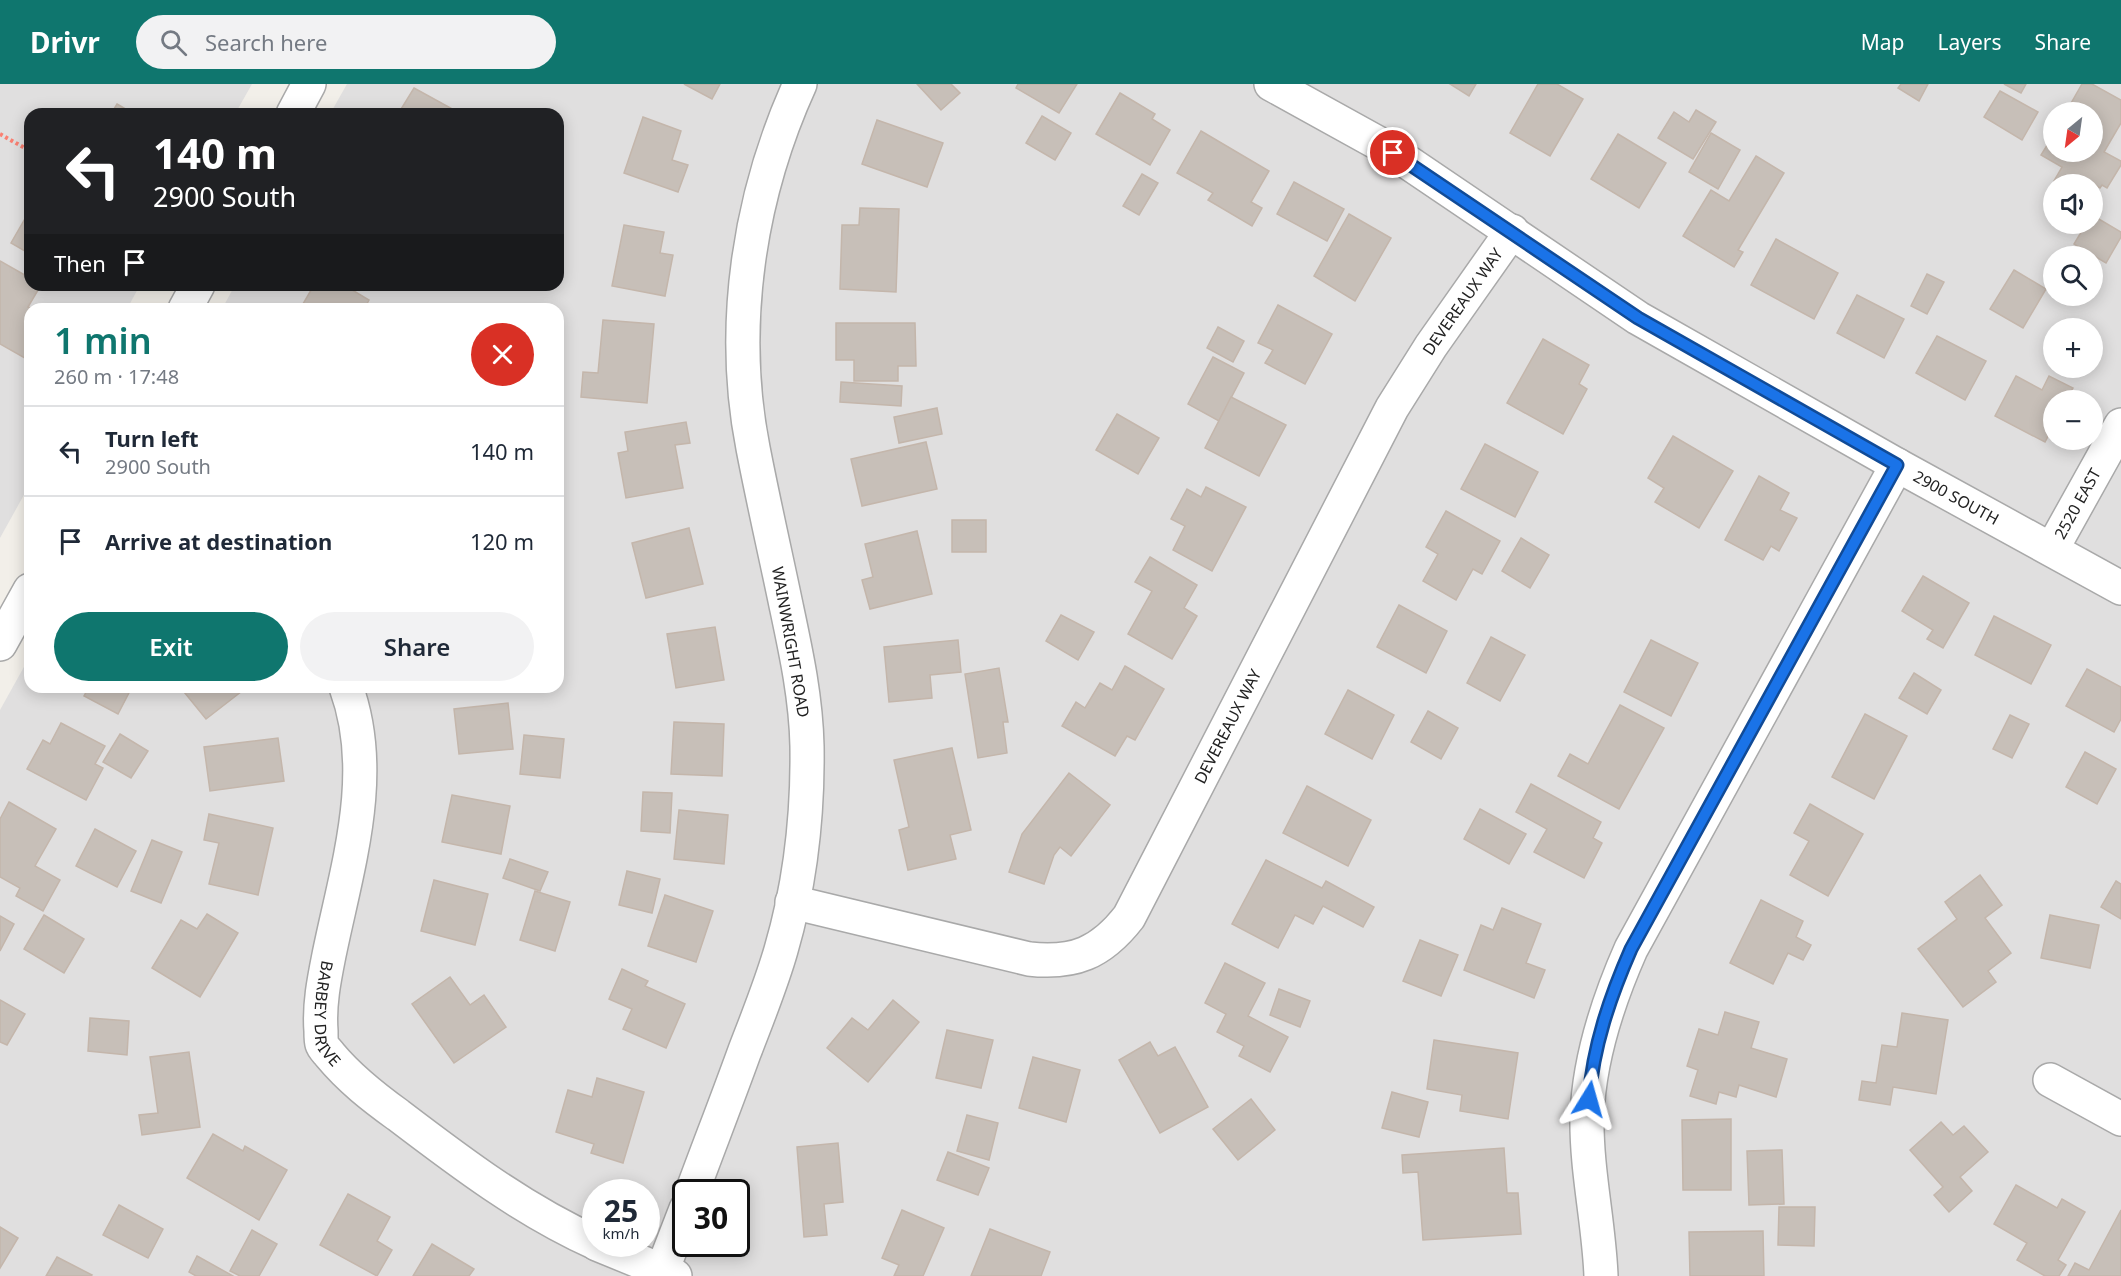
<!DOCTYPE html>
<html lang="en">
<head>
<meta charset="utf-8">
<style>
	:root { --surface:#fff; --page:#f2f2f3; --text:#1f2937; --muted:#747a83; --line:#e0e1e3; --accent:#0f766e }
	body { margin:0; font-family:"Noto Sans",sans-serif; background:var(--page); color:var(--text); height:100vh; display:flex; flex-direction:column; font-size:22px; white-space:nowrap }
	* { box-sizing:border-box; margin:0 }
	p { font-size:20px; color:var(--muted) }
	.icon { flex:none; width:33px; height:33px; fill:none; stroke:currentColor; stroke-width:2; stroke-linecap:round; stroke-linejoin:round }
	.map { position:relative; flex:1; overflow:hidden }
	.drawer { position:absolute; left:24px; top:219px; width:540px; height:390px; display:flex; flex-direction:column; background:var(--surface); border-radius:18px; box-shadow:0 3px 15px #0003 }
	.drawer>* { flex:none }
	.banner { position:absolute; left:24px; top:24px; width:540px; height:183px; border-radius:18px; box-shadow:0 3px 15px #0003; background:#202124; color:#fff; overflow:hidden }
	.needle { width:39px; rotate:209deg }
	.tools { position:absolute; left:2043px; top:18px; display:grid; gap:12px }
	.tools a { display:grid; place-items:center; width:60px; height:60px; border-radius:50%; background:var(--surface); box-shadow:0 3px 15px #0003; font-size:30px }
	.speed { position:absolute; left:582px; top:1095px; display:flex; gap:12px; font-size:30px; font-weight:700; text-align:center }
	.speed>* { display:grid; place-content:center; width:78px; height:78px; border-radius:50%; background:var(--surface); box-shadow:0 3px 15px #0003; line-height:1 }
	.speed small { font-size:15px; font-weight:400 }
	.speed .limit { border:3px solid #111; border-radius:9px; background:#fff; color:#111 }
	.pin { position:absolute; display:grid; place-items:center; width:51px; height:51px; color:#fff; margin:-26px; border:3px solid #fff; border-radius:50%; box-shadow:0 2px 6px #0007 }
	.me { position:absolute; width:66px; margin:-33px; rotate:8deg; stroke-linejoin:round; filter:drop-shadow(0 0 4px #0008) }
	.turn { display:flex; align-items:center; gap:21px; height:126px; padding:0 30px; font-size:27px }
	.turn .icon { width:78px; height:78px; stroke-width:2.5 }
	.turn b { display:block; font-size:42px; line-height:51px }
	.then { display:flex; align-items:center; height:57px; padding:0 30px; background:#0003; gap:12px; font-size:22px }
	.round { display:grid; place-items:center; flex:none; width:63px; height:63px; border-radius:32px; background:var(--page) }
	.summary { display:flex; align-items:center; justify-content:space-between; height:102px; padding:0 30px }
	h1 { font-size:36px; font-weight:600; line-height:45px; color:var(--accent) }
	.action { display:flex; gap:12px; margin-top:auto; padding:12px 30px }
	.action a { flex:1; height:69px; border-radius:36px; background:var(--accent); color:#fff; font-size:24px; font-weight:600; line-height:69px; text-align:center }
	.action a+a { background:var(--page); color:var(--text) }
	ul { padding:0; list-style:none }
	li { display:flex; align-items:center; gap:18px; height:90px; padding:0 30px; border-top:2px solid var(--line) }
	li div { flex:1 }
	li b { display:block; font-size:22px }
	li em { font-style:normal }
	header { display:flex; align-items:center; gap:36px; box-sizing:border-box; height:84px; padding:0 30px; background:var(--accent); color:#fff }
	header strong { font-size:28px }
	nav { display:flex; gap:33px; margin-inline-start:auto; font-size:21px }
	.search { width:420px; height:54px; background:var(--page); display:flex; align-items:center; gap:15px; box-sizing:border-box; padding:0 21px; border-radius:33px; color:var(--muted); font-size:22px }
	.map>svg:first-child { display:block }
	.residential { fill:#e0dfdf; fill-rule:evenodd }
	.building { fill:#c7bfb8; stroke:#c4b6ab; stroke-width:1.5 }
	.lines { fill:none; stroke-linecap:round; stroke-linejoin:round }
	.minor-casing { stroke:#a9a9a9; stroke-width:36 }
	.path { stroke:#fa8072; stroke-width:4; stroke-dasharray:3 3; stroke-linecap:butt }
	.minor { stroke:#fff; stroke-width:33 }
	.route-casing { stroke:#114b97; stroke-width:15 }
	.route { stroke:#1a73e8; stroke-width:10 }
	.labels { text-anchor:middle; stroke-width:6; stroke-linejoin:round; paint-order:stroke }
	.street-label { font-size:16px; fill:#222; stroke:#fff }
</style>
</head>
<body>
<header>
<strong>Drivr</strong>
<div class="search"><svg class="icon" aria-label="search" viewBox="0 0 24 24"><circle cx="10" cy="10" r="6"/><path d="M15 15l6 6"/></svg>Search here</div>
<nav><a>Map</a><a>Layers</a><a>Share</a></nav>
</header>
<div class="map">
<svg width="2121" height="1192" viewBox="0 0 2121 1192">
	<rect width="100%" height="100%" fill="#f2efe9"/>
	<g class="residential">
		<polygon points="0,0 252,0 235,30 30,30 30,201 140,201 127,225 30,225 30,400 0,454"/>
		<path d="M347 0H2121V1192H0V626L30 572V603H558V225H222L235 201H558V30H330ZM2054 28H2092V68H2054ZM2054 100H2092V140H2054ZM2054 172H2092V212H2054ZM2054 244H2092V284H2054ZM2054 316H2092V356H2054ZM596 1108H646V1160H596ZM686 1108H736V1160H686Z"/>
	</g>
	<g class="building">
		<polygon points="684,0 720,0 712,15"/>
		<polygon points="917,0 951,0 960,9 941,26"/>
		<polygon points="1018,0 1077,0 1059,29 1016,4"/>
		<polygon points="1450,0 1476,0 1469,12"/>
		<polygon points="1538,0 1557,0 1583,15 1550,72 1510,49"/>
		<polygon points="1901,0 1928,0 1919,17 1898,4"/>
		<polygon points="2004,0 2026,0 2021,9"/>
		<polygon points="2082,0 2092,0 2121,16 2121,39 2104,68 2121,77 2121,81 2107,104 2102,101 2100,104 2083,94 2079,100 2060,100 2054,97 2062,83 2041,71 2054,50 2054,68 2092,68 2092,28 2066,28"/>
		<polygon points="414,4 456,27 454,30 398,30"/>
		<polygon points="2000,7 2038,28 2022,56 1984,33"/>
		<polygon points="1120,9 1155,30 1152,35 1170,46 1150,81 1096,50"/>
		<polygon points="117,20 134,30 111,30"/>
		<polygon points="1696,26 1716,38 1693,75 1658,54 1674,28 1689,38"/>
		<polygon points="1042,32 1071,49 1055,76 1026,59"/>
		<polygon points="643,33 681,47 672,76 688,81 678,108 624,89"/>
		<polygon points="877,36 943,59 927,103 862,80"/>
		<polygon points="1201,47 1269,87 1251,118 1262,124 1252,142 1208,116 1213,109 1177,89"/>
		<polygon points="1711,49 1740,66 1718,105 1689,88"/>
		<polygon points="1618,50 1666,79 1639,124 1591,95"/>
		<polygon points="1756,72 1784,89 1738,166 1743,168 1734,183 1683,152 1711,106 1729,117"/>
		<polygon points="1142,90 1158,99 1139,131 1123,122"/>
		<polygon points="1294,98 1344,125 1327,157 1277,130"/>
		<polygon points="860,124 899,125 896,208 840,205 842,141 859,141"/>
		<polygon points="30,126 30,170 11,159"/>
		<polygon points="1349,130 1391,154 1355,217 1314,192"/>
		<polygon points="2092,131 2121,148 2121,153 2106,179 2074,160 2086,140 2092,140"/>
		<polygon points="624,141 664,148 660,169 673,171 665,212 612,202"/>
		<polygon points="1776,155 1838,189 1814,235 1751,201"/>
		<polygon points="0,177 30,194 30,201 41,201 28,223 32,225 30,225 30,236 25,244 30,247 30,277 0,260"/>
		<polygon points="2014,186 2046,205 2023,244 1990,225"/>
		<polygon points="1927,190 1944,198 1927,230 1911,222"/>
		<polygon points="314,201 344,201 369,216 364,225 300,225"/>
		<polygon points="1857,211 1904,235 1884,274 1837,249"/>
		<polygon points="1278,221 1332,250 1305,300 1265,279 1273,266 1258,259"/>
		<polygon points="603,236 654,240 647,319 581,313 583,288 598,289"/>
		<polygon points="836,239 915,239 916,282 898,282 898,297 854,297 854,276 836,276"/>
		<polygon points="1218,243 1244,257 1233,278 1207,264"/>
		<polygon points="1937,252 1986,277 1965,316 1916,289"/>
		<polygon points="1543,255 1589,281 1579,300 1587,305 1563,350 1507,319"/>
		<polygon points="1213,273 1244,289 1219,337 1188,320"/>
		<polygon points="2016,292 2042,306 2049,292 2073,304 2066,316 2054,316 2054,341 2045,358 1995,332"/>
		<polygon points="841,298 902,302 901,322 840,318"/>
		<polygon points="1231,313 1286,341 1259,392 1205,364"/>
		<polygon points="937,324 942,350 899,359 894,333"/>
		<polygon points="1117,330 1159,354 1138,390 1096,366"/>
		<polygon points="686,338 690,359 675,361 683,404 626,414 618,369 628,367 625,348"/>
		<polygon points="1673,352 1733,387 1699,444 1655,418 1664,404 1648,394"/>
		<polygon points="926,358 937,405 862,422 851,375"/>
		<polygon points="1485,360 1538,388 1515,433 1461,405"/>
		<polygon points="1759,392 1789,409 1780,426 1797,434 1779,467 1771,462 1763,476 1725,456"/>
		<polygon points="1206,403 1246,423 1212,487 1173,466 1185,442 1171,435 1187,405 1201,413"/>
		<polygon points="1446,427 1500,457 1482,490 1473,485 1456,516 1423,497 1438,470 1426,463"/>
		<rect x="952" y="436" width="34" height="32"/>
		<polygon points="689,444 703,500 646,514 632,459"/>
		<polygon points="917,447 932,510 870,525 862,496 873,493 865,460"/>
		<polygon points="1521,454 1549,471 1530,504 1502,487"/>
		<polygon points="1150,473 1197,501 1184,524 1197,532 1172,575 1128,550 1152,507 1135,498"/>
		<polygon points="1923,492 1969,519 1943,564 1927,555 1933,546 1902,527"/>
		<polygon points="1399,521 1447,547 1426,589 1377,563"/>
		<polygon points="1061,531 1094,548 1078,576 1046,557"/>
		<polygon points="1994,532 2051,561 2031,600 1975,571"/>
		<polygon points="715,543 724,596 676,604 667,550"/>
		<polygon points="1491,553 1525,571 1500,617 1467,599"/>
		<polygon points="958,556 961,588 930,591 932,614 889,618 884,563"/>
		<polygon points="1651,556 1698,579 1671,632 1624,608"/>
		<polygon points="1125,582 1164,605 1135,656 1127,652 1115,672 1062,642 1076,618 1085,624 1100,599 1112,606"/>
		<polygon points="999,584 1008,638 1003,638 1007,669 978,674 965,590"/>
		<polygon points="2087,585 2121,603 2121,635 2114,648 2066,622"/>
		<polygon points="1914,589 1941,606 1927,630 1899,614"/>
		<polygon points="89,603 132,603 118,630 84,612"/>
		<polygon points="180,603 245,603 246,604 206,635"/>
		<polygon points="1348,606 1394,631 1372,675 1325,650"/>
		<polygon points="508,619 513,665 459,670 454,625"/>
		<polygon points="1620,621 1664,644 1619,725 1558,692 1570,670 1588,680"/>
		<polygon points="1428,627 1458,644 1441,675 1411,658"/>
		<polygon points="1865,630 1907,652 1874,715 1832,693"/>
		<polygon points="2010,631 2029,640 2012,674 1993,665"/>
		<polygon points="674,638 724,640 722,692 671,690"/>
		<polygon points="61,639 105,662 95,680 103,684 86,716 27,685 43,656 50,660"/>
		<polygon points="120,650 148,667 131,694 103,678"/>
		<polygon points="524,651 564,655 560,694 520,690"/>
		<polygon points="278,654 284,697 210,707 204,663"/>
		<polygon points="952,664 971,746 950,751 956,775 908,786 899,746 909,743 894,676"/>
		<polygon points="2085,668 2116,685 2097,720 2066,703"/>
		<polygon points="1069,689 1110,721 1071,772 1060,763 1054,771 1044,800 1009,788 1022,750"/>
		<polygon points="1531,700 1601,738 1593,754 1602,759 1584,794 1534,768 1547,745 1516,728"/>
		<polygon points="1307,702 1371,736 1348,782 1283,749"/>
		<polygon points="643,708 672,709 670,749 641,747"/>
		<polygon points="452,711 510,722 501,770 442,758"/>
		<polygon points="9,718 56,745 35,782 60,796 43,827 16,812 20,804 0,793 0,735"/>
		<polygon points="1810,720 1863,750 1828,812 1790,791 1809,757 1794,749"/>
		<polygon points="1480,725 1526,750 1509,780 1464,755"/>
		<polygon points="679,726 728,731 724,780 674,775"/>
		<polygon points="209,730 273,744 258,811 209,800 219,759 204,756"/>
		<polygon points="95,745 136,767 117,803 76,782"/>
		<polygon points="152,756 182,768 161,819 131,807"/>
		<polygon points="510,775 548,788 540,807 503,794"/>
		<polygon points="1266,776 1322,804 1326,797 1374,823 1363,843 1323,822 1313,840 1295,831 1278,864 1232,840"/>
		<polygon points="627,787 660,795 652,829 619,821"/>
		<polygon points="1980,791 2002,821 1985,834 2011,869 1988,887 1996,898 1963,923 1918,865 1957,835 1945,818"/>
		<polygon points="434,796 488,810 475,861 421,847"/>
		<polygon points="2116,797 2121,800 2121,835 2101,823"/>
		<polygon points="535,807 570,818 555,867 520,856"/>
		<polygon points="665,811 713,827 696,878 648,862"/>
		<polygon points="1761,816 1803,837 1796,853 1811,861 1803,876 1788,869 1773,900 1730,879"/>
		<polygon points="1502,824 1541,840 1526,879 1545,886 1534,914 1464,886 1481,841 1493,846"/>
		<polygon points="207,830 238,849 200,913 152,884 181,836 197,845"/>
		<polygon points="44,831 84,855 64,889 24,865"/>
		<polygon points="2050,831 2099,841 2090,884 2041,874"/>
		<polygon points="0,832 14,840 0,867"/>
		<polygon points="1420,856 1458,871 1441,912 1403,897"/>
		<polygon points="1225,879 1265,899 1248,932 1288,953 1270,988 1239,972 1244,962 1217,948 1226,930 1205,919"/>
		<polygon points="622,885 648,897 645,902 685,920 666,964 623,945 632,925 609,915"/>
		<polygon points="450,893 470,921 484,911 506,943 454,979 412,920"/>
		<polygon points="1279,905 1310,917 1300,943 1270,931"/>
		<polygon points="0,916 25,930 7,961 0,958"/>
		<polygon points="893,916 919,938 868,998 827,964 852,934 868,946"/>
		<polygon points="1725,928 1759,938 1751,964 1787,975 1776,1013 1739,1001 1736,1013 1719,1008 1716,1020 1690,1012 1698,986 1687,982 1699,945 1718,951"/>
		<polygon points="1902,929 1948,936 1936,1010 1893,1003 1890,1021 1859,1016 1862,997 1876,999 1882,961 1897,963"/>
		<polygon points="90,934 129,937 127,971 88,967"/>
		<polygon points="947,946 993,956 981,1004 936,994"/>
		<polygon points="1434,956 1518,969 1508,1035 1460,1027 1462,1011 1427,1005"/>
		<polygon points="1150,958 1158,972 1175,963 1208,1023 1160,1049 1119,976"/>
		<polygon points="189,968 200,1043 142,1051 139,1031 158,1029 150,973"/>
		<polygon points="1033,973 1080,986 1066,1038 1019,1024"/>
		<polygon points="597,994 644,1008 623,1079 591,1069 594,1060 556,1048 568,1006 592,1013"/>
		<polygon points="1392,1008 1428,1018 1419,1053 1382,1044"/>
		<polygon points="1251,1015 1275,1046 1238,1076 1213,1045"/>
		<polygon points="967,1031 998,1039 989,1076 957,1067"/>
		<polygon points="1731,1035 1731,1106 1683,1106 1682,1036"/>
		<polygon points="1941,1038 1953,1051 1964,1042 1988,1068 1960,1093 1972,1107 1949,1128 1934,1111 1943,1103 1910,1066"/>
		<polygon points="213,1050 243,1067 245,1062 287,1086 259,1136 187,1094"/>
		<polygon points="838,1059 843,1118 824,1120 827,1151 804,1153 797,1063"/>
		<polygon points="1504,1064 1507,1109 1518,1109 1521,1150 1423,1156 1418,1088 1403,1089 1402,1071"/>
		<polygon points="1782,1066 1784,1120 1749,1121 1747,1067"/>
		<polygon points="948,1068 989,1084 978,1111 937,1096"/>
		<polygon points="2016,1101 2057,1124 2062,1115 2085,1128 2058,1176 2066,1181 2059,1192 2045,1192 2017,1176 2027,1159 1994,1140"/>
		<polygon points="348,1110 390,1133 377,1157 392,1166 377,1192 320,1161"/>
		<polygon points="119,1121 163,1145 148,1174 103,1151"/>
		<polygon points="1779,1123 1815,1123 1814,1162 1778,1161"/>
		<polygon points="902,1126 944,1144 923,1192 894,1192 899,1181 882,1174"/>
		<polygon points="2121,1126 2121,1192 2068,1192 2075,1179 2089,1186"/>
		<polygon points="0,1143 18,1154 0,1184"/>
		<polygon points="990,1145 1050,1168 1041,1192 971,1192"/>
		<polygon points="252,1146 277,1160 259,1192 240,1192 230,1187"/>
		<polygon points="1763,1147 1764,1192 1690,1192 1689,1148"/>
		<polygon points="432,1160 474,1185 469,1192 413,1192"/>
		<polygon points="197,1172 233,1192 196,1192 189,1188"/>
		<polygon points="57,1173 92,1191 91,1192 46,1192"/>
	</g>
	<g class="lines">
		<defs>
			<g id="minor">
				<path id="s1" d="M1271 0 1376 58 1409 79 1638 234 1897 381 2121 504"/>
				<polyline points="293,30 309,0"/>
				<polyline points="185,225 198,201"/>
				<path id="s2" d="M2052 465 2121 341"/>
				<polyline points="0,560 30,506"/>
				<path id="s3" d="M346 603C378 690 347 783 329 871 324 896 319 921 321 947 321 951 321 957 322 960 323 964 328 968 330 971 350 995 373 1013 398 1031 461 1079 523 1126 596 1159"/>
				<path id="s4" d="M792 818 1029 875C1074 880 1101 869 1129 833L1392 324 1431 262 1512 147"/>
				<polyline points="2050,996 2121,1035"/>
				<path d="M692 1108C709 1062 727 1016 744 969 757 935 771 901 781 866 800 801 808 730 807 662 806 614 796 568 786 521 775 468 763 416 753 364 729 242 749 112 800 0"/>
				<polyline points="597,1160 675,1192"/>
				<polyline points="662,1187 686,1125"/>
				<path d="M1601 1192C1599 1139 1586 1086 1587 1032 1589 974 1608 917 1631 865L1897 381"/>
			</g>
		</defs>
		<use href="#minor" class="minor-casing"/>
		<polyline class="path" points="0,50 30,67"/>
		<use href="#minor" class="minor"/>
	</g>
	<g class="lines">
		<defs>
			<path id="route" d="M1393 69 1638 234 1897 381 1631 865C1610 913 1593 962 1589 1015"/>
		</defs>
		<use href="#route" class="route-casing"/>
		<use href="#route" class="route"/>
	</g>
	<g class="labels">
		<g class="street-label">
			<text dy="6" stroke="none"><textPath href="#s4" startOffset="1059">DEVEREAUX WAY</textPath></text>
			<text dy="6" stroke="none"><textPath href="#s1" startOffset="801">2900 SOUTH</textPath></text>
			<text dy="6" stroke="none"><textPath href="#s2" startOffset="52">2520 EAST</textPath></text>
			<text transform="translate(791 558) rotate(80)" y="6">WAINWRIGHT ROAD</text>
			<text dy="6" stroke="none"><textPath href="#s4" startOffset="573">DEVEREAUX WAY</textPath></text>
			<text dy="6" stroke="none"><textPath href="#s3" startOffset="333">BARBEY DRIVE</textPath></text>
		</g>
	</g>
</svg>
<div class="tools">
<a><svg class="needle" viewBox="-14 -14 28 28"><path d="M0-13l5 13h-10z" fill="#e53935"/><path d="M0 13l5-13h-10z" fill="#747a83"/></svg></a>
<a><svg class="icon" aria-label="sound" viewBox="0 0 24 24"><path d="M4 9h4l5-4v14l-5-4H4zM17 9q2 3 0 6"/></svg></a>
<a><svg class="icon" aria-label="search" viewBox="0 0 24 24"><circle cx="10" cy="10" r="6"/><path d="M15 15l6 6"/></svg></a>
<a>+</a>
<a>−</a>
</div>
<div class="speed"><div>25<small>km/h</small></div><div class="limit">30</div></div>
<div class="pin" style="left:1393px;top:69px;background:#d93025"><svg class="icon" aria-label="arrive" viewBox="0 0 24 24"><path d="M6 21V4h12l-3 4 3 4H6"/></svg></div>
<svg class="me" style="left:1589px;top:1015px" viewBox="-20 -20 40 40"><path d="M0-17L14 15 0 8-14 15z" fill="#1a73e8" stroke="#fff" stroke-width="4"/></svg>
<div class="banner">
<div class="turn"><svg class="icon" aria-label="left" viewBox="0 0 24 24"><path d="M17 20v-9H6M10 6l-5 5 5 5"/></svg><div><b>140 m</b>2900 South</div></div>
<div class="then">Then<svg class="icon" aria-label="arrive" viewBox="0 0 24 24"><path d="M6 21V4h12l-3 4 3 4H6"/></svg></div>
</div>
<section class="drawer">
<div class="summary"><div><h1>1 min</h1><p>260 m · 17:48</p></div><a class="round" style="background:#d93025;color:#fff"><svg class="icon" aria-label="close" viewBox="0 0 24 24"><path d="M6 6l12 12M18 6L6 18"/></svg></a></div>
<ul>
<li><svg class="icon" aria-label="left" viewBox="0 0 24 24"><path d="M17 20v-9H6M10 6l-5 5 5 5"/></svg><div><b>Turn left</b><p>2900 South</p></div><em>140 m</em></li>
<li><svg class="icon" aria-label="arrive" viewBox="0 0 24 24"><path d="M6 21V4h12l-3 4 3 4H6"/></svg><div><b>Arrive at destination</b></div><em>120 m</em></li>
</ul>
<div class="action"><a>Exit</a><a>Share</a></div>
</section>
</div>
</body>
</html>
